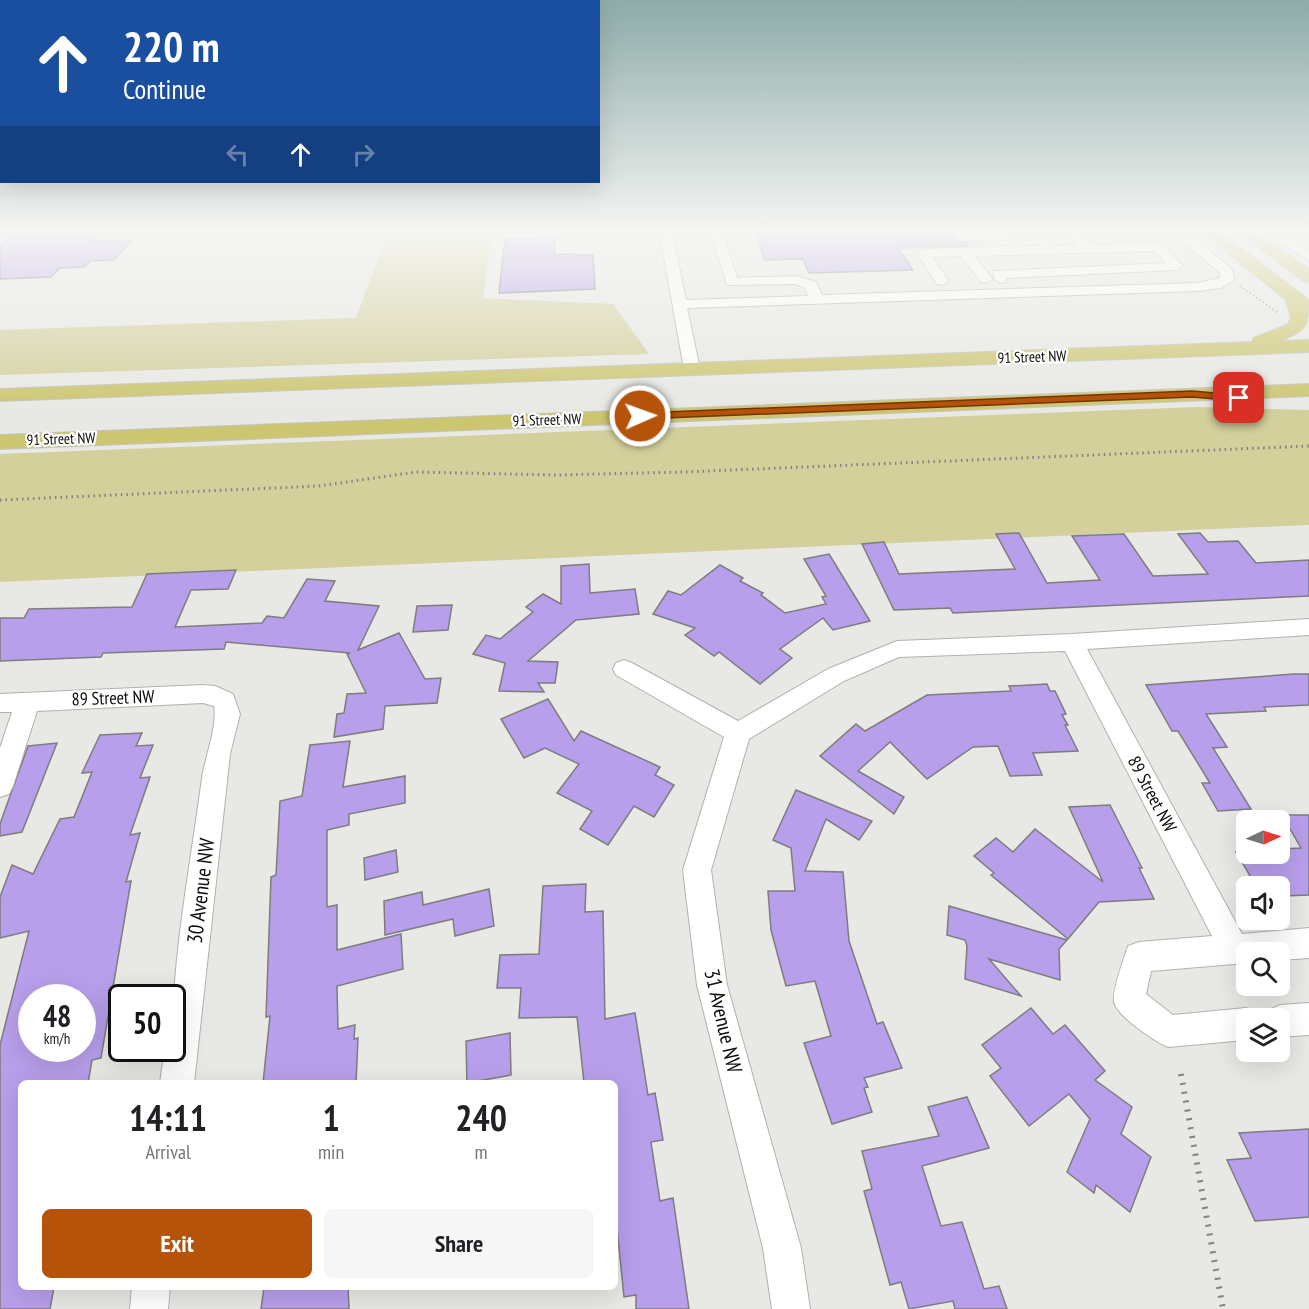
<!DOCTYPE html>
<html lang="en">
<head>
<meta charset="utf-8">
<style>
	:root { --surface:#fff; --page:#f6f6f6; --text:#202124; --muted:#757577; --accent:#b45309 }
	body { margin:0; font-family:"PT Sans Narrow",sans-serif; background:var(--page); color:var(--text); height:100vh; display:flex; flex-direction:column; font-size:22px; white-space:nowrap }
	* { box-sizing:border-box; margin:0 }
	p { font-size:20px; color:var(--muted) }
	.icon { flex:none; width:33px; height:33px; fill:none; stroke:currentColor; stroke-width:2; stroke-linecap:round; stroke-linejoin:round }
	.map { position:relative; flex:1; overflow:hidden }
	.details { position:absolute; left:18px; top:1080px; width:600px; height:210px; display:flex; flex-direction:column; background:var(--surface); border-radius:9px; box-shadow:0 6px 24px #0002 }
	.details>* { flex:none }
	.banner { position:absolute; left:0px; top:0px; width:600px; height:183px; box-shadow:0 6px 24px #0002; background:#1a4fa0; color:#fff; overflow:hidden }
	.needle { width:39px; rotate:86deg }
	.tools { position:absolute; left:1236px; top:810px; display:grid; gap:12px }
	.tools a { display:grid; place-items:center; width:54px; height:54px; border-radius:9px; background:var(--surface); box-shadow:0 6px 24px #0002; font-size:30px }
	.speed { position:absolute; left:18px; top:984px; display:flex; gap:12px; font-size:30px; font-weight:700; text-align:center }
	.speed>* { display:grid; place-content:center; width:78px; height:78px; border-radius:50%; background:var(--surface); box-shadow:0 6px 24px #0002; line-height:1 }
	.speed small { font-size:15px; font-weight:400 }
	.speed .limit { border:3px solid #111; border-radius:9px; background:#fff; color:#111 }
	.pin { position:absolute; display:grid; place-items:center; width:51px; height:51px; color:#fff; margin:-26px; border-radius:12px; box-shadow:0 3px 9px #0006 }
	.me { position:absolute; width:66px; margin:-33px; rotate:88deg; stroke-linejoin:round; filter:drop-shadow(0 0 4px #0008) }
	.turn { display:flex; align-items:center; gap:21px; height:126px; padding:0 24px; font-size:27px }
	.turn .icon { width:78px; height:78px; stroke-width:2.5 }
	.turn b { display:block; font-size:42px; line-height:51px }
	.lanes { display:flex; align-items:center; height:57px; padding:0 24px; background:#0003; justify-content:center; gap:30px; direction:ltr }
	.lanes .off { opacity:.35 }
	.eta { display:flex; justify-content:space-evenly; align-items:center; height:102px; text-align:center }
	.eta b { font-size:36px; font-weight:700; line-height:42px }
	.button { display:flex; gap:12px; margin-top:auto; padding:12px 24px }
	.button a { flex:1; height:69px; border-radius:9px; background:var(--accent); color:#fff; font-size:24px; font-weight:700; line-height:69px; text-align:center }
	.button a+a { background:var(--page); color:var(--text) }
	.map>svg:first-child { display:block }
	.green { fill:#d3d09c }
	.building { fill:#b89feb; stroke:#7d7c7f; stroke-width:1.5; fill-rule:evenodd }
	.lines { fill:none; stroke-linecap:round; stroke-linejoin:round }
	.minor-casing { stroke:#b1b1ae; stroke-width:2 }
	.major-casing { stroke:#c5c5c5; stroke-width:2 }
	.path-far2 { stroke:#838381; stroke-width:2; stroke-dasharray:1 3; stroke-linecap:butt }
	.path-far1 { stroke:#838381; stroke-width:3; stroke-dasharray:1.5 4; stroke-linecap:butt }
	.path { stroke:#838381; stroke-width:6; stroke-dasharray:2 7; stroke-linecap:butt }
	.minor { fill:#fff; fill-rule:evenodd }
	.major { fill:#ccc670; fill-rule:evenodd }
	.route { fill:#b45309; stroke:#753606; stroke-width:1.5 }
	.labels { text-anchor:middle; stroke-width:4.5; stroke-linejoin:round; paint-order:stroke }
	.far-street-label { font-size:15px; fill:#0d0d0c; stroke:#fffffe }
	.street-label { font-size:18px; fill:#0d0d0c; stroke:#fffffe }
	.near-street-label { font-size:21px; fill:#0d0d0c; stroke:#fffffe }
</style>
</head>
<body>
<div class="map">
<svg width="1309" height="1309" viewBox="0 0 1309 1309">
	<rect width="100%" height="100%" fill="#e8e8e5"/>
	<g class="green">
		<polygon points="389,229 492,229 483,298 613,304 649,354 0,375 0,330 356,318"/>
		<polygon points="1197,407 1309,410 1309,525 0,582 0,454"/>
	</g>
	<g class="building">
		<polygon points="18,229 103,229 92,241 132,240 114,260 90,261 84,267 60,268 51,277 0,279 0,246"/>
		<polygon points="846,229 949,229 957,241 967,243 967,246 898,248 913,270 809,273 803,259 765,260 755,231"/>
		<polygon points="555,238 554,254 593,255 595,289 499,293 505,239"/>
		<polygon points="1019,533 1047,583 1100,580 1072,536 1124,534 1153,576 1208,574 1178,534 1200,533 1208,542 1238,541 1256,563 1309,560 1309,596 953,613 950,608 894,610 862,544 884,542 899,574 1015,569 996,534"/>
		<polygon points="829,554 870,621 833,630 823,618 780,649 792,658 760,684 719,652 714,656 685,635 695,628 653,614 668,591 681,595 720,565 743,578 740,581 763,593 761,595 785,613 826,604 822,597 826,596 804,559"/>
		<polygon points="589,564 590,593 635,589 639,614 576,620 528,661 558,662 555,683 538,683 544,692 499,691 505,663 473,654 486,635 500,639 533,612 526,607 543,594 561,604 561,566"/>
		<polygon points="236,570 228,589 191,590 175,627 262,623 267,616 284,618 307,579 335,581 325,601 379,606 358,650 399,633 425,679 441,678 437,703 385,706 383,729 334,737 337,714 344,713 347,694 366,693 347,654 350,653 226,642 224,649 103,653 101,657 0,661 0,618 24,618 29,609 132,607 147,574"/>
		<polygon points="452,605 448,630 413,632 417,606"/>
		<polygon points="1294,674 1309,674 1309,705 1264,707 1266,711 1206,714 1227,747 1213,748 1251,809 1218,811 1202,783 1210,783 1178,731 1172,731 1146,685"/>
		<polygon points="1047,684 1050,691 1055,691 1066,714 1062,715 1068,725 1065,725 1078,751 1033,753 1042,775 1010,776 998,746 973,747 927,779 890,742 858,771 904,797 894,814 820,756 856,724 865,731 927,695 1011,691 1009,686"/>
		<polygon points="548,699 574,741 581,731 660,767 655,775 674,785 654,817 634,806 608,845 580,829 592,811 557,793 579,764 545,748 524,758 501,719"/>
		<path d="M142 733 136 746 153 745 140 778 150 777 130 835 140 833 126 882 131 881 101 1058 92 1060 88 1083H21V1287H54L50 1309H0V1045L29 931 0 938V897L12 865 33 874 60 819 74 817 92 772 82 773 100 735ZM32 998H82V1048H32Z"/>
		<polygon points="350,741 343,787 405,776 405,803 349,814 349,825 327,830 327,907 337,905 337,950 401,934 403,969 337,986 338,1029 355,1025 354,1039 358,1038 356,1083 263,1083 270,1016 266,1017 271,877 276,875 280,801 302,796 310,745"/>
		<polygon points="57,743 22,832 0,836 0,824 28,746"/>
		<polygon points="796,790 872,821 859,840 826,819 805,871 843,872 849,941 877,1024 883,1022 902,1068 864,1078 868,1087 864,1088 872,1112 832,1124 804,1043 831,1036 815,981 786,986 771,930 768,891 795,891 791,848 773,840"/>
		<polygon points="1110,805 1142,868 1139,868 1154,899 1099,902 1068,939 991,875 994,873 974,856 996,838 1013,852 1035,829 1103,882 1069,807"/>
		<polygon points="1282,815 1309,815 1309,895 1284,896 1280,886 1256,886 1236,852 1280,854 1280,849 1301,848"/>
		<polygon points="396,850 398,872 365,880 364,858"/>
		<polygon points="586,884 585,912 603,911 605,1019 635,1013 648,1095 655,1093 663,1140 651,1142 660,1201 673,1198 689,1309 636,1309 636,1295 624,1297 615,1209 615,1083 584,1083 577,1017 519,1018 521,988 497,988 500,955 539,954 543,886"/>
		<polygon points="489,889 494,926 455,936 453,919 385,935 384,901 422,892 423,905"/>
		<polygon points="949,906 1067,940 1059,949 1060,980 989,959 1021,996 965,979 967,946 965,940 947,935"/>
		<polygon points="1031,1008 1053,1034 1065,1025 1105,1071 1095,1080 1132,1107 1121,1134 1151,1157 1130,1212 1096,1185 1094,1193 1067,1172 1090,1119 1069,1094 1029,1126 990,1076 1001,1068 982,1045"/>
		<polygon points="510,1033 511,1075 467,1083 466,1041"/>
		<polygon points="967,1097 989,1148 922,1166 941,1226 962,1222 984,1289 999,1286 1007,1309 955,1309 953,1301 909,1309 901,1282 890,1285 864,1191 872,1189 862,1151 939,1136 928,1107"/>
		<polygon points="1309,1129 1309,1217 1255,1221 1227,1160 1251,1158 1239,1133"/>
		<polygon points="264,1287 348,1287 349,1309 261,1309"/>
	</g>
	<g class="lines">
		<defs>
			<g id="minor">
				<path d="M659 229H722L737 278 796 276 816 282 822 295 1198 283 1220 278V273L1169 229H1182L1232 269 1234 280 1221 288 1198 291 687 308 700 369 692 374 684 369ZM672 233H711L727 285 795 284 805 288 808 296 686 300Z"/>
				<polygon points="951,229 963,229 966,233 1001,233 999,229 1011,229 1016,236 1010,240 963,241 959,240"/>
				<polygon points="1025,229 1038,229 1053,246 1078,245 1063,229 1076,229 1092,245 1158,243 1162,244 1183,266 1177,270 1007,278 1006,282 1001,283 994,279 994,271 1166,263 1155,251 974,256 993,279 986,283 981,282 961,256 932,257 949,281 942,285 937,284 917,253 923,249 1040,246"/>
				<polygon points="1263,229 1277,229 1309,251 1309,261"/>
				<path d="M1309 619V635L1087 649 1242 934 1309 928V958L1280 960V952H1246V963L1151 971 1146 994 1173 1015 1246 1008 1257 1013 1260 1018H1246V1040L1168 1047C1154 1041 1117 1016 1114 1002 1112 991 1124 958 1128 946L1139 942 1212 936 1065 651 899 657 844 681 749 739 711 870 727 985 801 1248 810 1309H772L763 1248 697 985 683 870 724 737 616 675 613 669 616 663 624 660 632 663 738 721 828 669 897 641 1072 634Z"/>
				<path d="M203 685 215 686 233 694 240 714 230 754 194 1083H160L165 1048H172C172 958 190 868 202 778 205 758 218 724 214 706L203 703 37 711 13 786 9 794 0 797V748L12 712H0V694Z"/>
				<polygon points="1309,1003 1309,1035 1280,1037 1280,1018 1265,1018 1269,1010 1280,1005"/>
				<polygon points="132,1287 170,1287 168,1309 130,1309"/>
			</g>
			<g id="major">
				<path d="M1198 229H1216L1309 300C1309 328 1305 331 1279 341L1309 340V352L0 401V389L1252 342 1254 338 1288 324 1291 318 1286 300Z"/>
				<polygon points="1235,229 1253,229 1309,269 1309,282 1303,281"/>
				<polygon points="1309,384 1309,396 0,449 0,435"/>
			</g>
		</defs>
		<use href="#minor" class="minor-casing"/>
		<use href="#major" class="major-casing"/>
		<polyline class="path-far2" points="1240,286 1278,313"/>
		<polyline class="path-far1" points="0,500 319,486 416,472 556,475 684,472 1309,446"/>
		<polyline class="path" points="1181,1074 1223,1309"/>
		<use href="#minor" class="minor"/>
		<use href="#major" class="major"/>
	</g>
	<linearGradient id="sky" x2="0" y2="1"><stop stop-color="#8daba8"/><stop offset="0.56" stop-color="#f5f5f3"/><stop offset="1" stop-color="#f5f5f3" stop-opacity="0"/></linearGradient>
	<rect width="1309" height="412" fill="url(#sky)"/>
	<polygon class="route" points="1192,391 1239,395 1244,398 1239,401 1192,397 640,419 635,416 640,413"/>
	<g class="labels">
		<g class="far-street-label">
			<text transform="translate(1032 357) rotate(-2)" y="5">91 Street NW</text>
			<text transform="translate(547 420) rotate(-2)" y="5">91 Street NW</text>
			<text transform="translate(61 439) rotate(-2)" y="5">91 Street NW</text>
		</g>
		<g class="street-label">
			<text transform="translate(113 698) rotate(-2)" y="6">89 Street NW</text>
			<text transform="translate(1152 794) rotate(62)" y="6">89 Street NW</text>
		</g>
		<g class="near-street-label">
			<text transform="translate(201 891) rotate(-83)" y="7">30 Avenue NW</text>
			<text transform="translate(723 1021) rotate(77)" y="7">31 Avenue NW</text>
		</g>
	</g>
</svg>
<div class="tools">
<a><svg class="needle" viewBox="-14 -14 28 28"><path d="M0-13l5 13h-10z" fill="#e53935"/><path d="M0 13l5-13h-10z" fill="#757577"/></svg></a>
<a><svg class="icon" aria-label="sound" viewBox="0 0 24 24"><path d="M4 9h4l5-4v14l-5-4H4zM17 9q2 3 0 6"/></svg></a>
<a><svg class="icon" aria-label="search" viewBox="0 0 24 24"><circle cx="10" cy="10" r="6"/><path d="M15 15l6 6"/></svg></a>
<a><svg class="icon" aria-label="layers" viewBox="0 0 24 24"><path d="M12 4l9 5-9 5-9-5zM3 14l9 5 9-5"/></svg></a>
</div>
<div class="speed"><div>48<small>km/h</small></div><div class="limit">50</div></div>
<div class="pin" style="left:1239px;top:398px;background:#d93025"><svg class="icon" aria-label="arrive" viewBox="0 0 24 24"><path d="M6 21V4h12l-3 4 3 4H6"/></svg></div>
<svg class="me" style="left:640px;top:416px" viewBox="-20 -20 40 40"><circle r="17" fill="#b45309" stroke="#fff" stroke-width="3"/><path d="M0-11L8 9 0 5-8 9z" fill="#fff"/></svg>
<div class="banner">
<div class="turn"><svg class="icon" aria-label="ahead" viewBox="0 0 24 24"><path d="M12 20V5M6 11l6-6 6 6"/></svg><div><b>220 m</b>Continue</div></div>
<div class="lanes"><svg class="icon off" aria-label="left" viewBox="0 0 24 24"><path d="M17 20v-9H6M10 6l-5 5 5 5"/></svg><svg class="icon" aria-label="ahead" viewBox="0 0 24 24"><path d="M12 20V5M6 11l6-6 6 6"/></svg><svg class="icon off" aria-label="right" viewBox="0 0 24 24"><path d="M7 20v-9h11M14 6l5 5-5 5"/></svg></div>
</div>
<section class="details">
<div class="eta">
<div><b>14:11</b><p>Arrival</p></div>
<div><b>1</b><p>min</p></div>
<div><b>240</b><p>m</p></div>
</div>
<div class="button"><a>Exit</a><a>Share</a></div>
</section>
</div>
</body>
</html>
